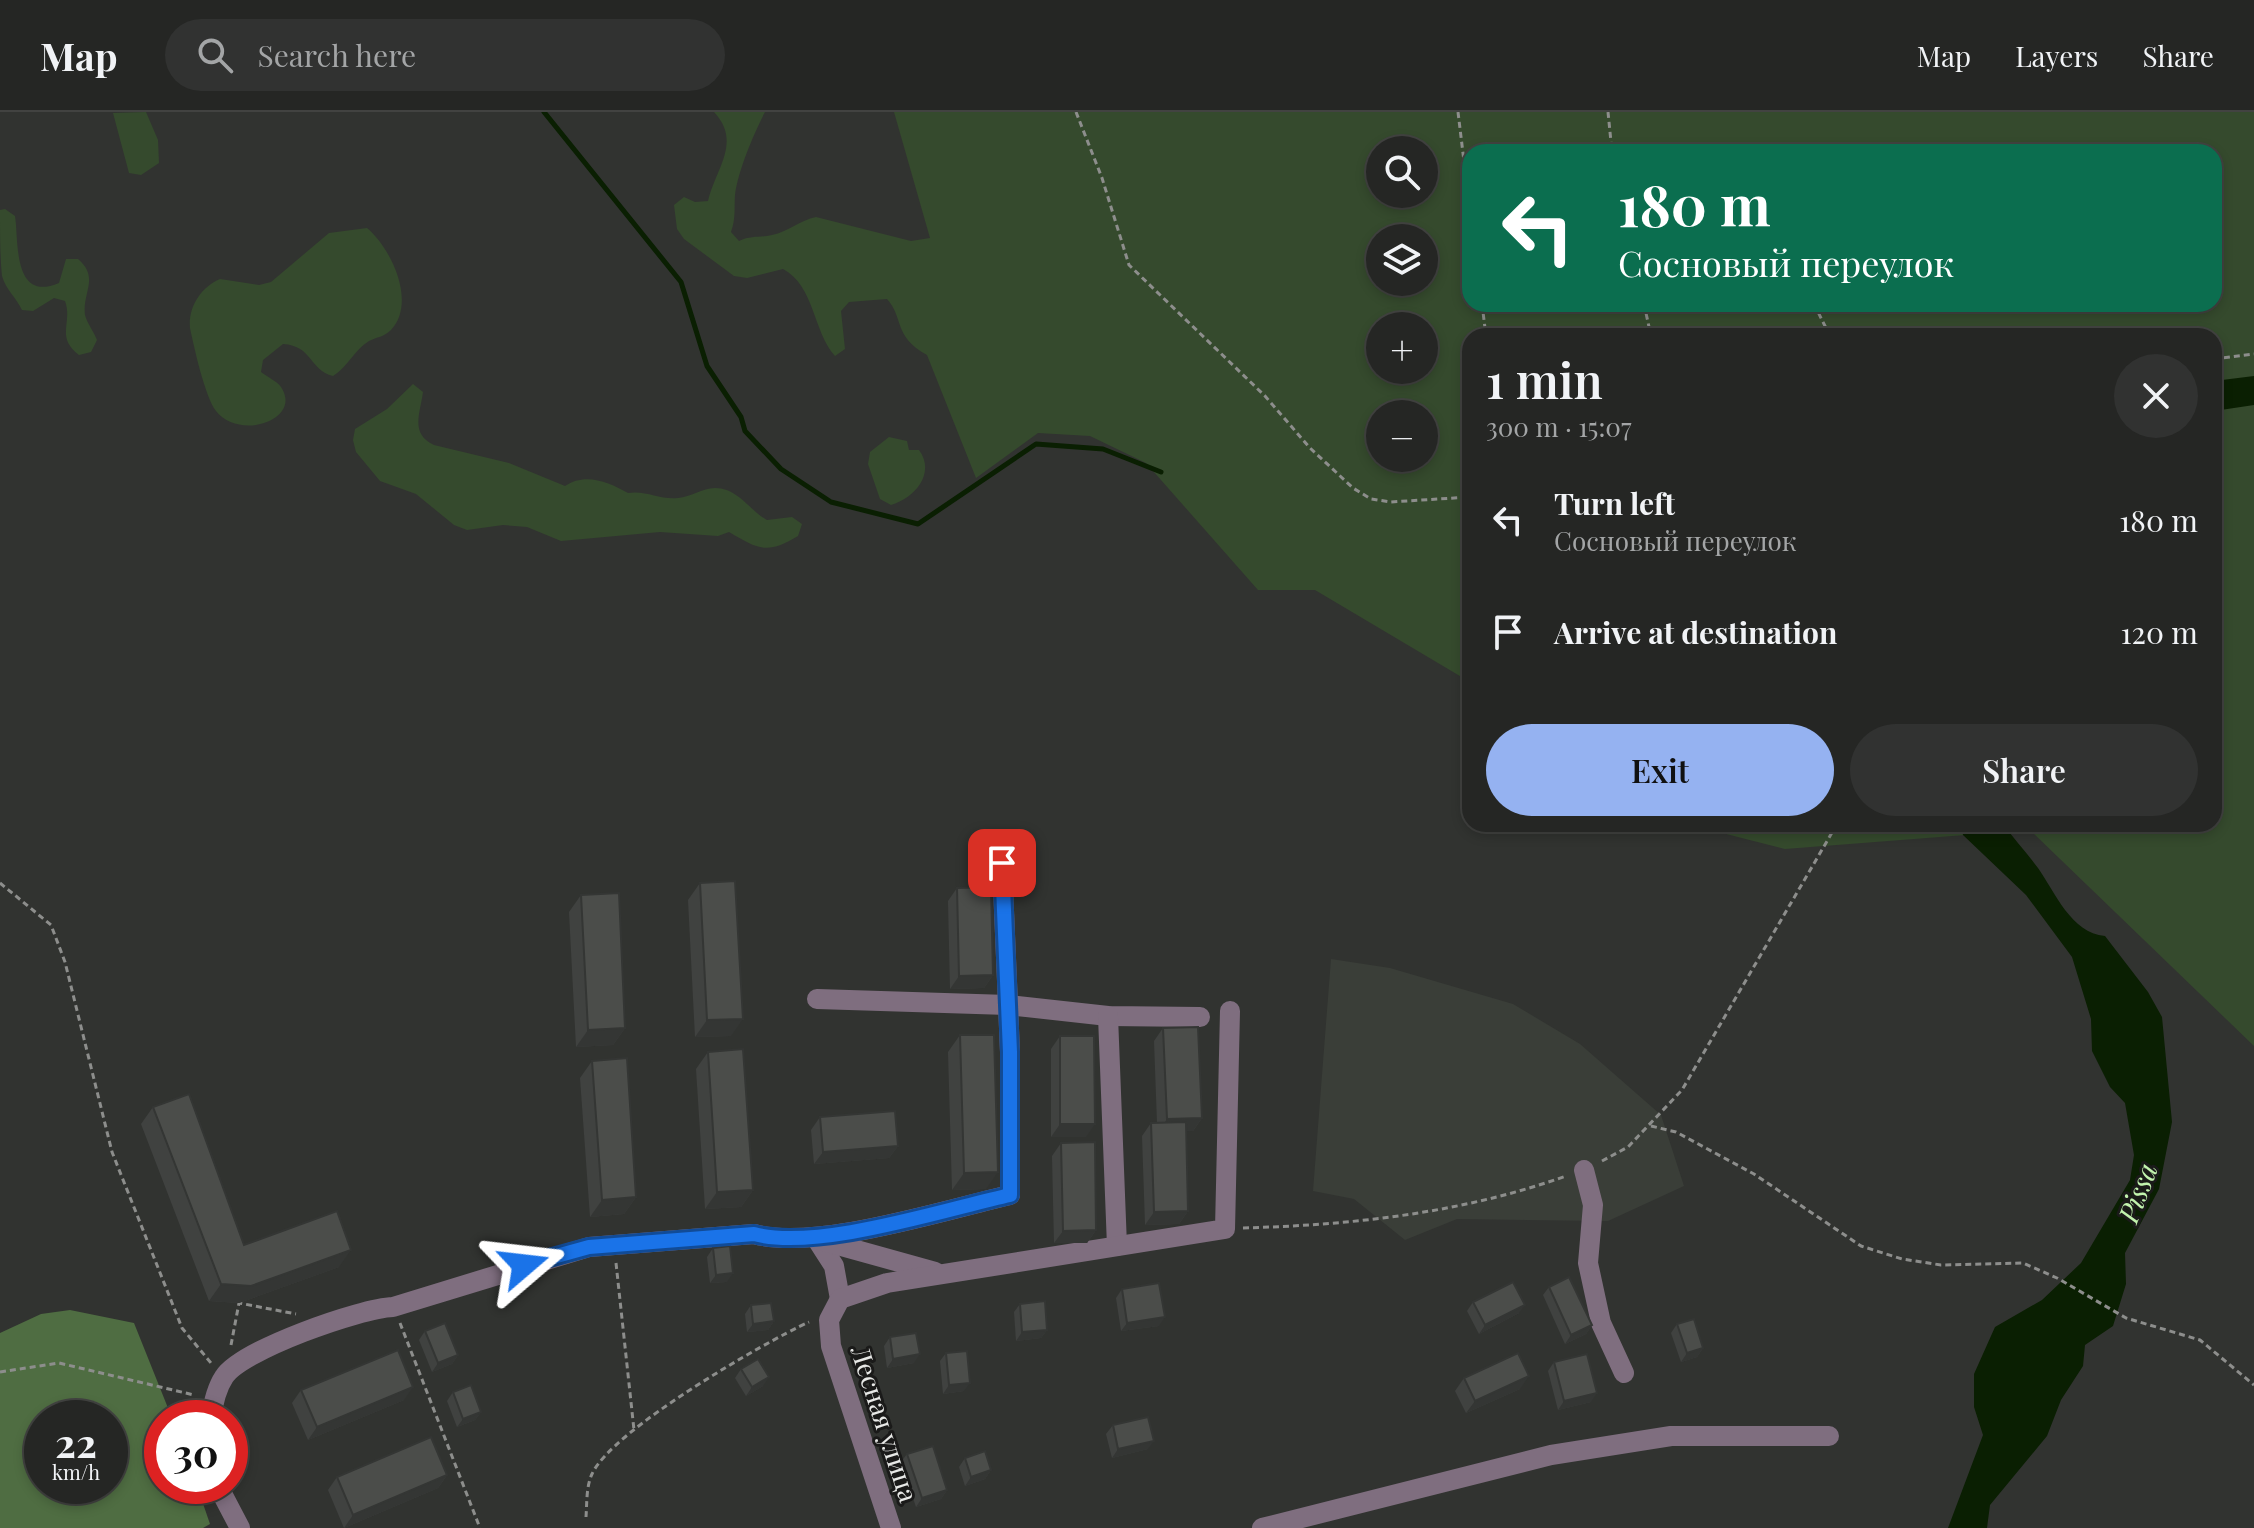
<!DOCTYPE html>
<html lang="en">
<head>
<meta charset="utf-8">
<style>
	:root { --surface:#252624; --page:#313231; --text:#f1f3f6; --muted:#a3a5a6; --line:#424341; --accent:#95b2f1 }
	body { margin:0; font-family:"Playfair Display",serif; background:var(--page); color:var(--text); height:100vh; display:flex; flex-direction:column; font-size:30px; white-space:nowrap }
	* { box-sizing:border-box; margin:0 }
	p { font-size:26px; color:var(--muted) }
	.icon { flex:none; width:44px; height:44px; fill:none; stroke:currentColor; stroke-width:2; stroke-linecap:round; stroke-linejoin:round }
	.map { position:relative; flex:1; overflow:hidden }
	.details { position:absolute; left:1462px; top:216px; width:760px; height:504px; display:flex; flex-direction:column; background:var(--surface); border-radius:24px; box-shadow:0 4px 12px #0003,0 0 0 2px var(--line) }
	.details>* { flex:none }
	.hud { position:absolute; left:1462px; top:32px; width:760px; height:168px; border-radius:24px; box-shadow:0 4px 12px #0003,0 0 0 2px var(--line); background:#0b6e4f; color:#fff; overflow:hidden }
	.buttons { position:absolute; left:1366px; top:24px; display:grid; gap:16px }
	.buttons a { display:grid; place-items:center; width:72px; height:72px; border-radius:50%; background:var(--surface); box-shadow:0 4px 12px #0003,0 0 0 2px var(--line); font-size:40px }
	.speed { position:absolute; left:24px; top:1288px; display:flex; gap:16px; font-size:40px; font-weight:700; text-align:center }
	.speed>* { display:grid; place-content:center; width:104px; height:104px; border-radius:50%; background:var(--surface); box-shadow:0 4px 12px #0003,0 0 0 2px var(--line); line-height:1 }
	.speed small { font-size:20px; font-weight:400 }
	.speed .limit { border:12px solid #d22; background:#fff; color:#111 }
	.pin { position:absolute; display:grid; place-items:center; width:68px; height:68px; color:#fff; margin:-34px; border-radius:16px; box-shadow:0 4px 12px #0006 }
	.me { position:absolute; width:88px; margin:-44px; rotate:73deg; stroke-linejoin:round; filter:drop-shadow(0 0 6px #0008) }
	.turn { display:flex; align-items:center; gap:28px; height:168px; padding:0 24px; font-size:36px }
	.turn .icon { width:104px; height:104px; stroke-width:2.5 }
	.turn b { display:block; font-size:56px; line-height:68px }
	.round { display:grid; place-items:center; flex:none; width:84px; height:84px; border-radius:42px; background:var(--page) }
	.summary { display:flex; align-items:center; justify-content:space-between; height:136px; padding:0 24px }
	h1 { font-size:48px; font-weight:600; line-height:60px }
	.primary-button { display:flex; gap:16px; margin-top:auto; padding:16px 24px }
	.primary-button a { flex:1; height:92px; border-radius:48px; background:var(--accent); color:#111; font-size:32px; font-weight:600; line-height:92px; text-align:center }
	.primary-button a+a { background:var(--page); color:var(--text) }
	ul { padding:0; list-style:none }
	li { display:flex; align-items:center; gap:24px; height:112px; padding:0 24px }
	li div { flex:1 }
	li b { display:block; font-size:30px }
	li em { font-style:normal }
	header { display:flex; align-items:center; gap:48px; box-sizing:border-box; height:112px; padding:0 40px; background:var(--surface); border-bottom:2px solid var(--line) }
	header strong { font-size:38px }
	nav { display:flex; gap:44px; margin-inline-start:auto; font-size:28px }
	.search { width:560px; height:72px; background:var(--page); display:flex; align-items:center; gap:20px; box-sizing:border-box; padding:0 28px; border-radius:44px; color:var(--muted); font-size:30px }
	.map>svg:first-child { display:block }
	.built { fill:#3a3e38 }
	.green { fill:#354a2d; fill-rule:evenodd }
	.forest { fill:#4f6d42; fill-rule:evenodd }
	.water { fill:#0a1f02 }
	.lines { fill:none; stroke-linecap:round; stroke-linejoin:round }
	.stream { stroke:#0a1f02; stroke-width:5 }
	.path { stroke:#8d8e8c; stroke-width:3; stroke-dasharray:6 4; stroke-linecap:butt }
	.minor { stroke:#7f6e7f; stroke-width:20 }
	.wall { fill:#404240 }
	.shaded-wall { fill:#343634 }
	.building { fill:#4b4d4a; stroke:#343634; stroke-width:2 }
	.route-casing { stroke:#114b97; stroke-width:20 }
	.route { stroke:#1a73e8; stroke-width:14 }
	.labels { text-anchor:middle; stroke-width:6; stroke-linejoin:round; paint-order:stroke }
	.street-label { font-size:26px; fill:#e8e9e7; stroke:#1a1a19 }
	.water-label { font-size:28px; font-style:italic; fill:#c2f3ae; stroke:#1a1a19 }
</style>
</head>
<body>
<header>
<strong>Map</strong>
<div class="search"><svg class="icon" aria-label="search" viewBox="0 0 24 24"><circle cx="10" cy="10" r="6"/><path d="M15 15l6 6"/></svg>Search here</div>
<nav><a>Map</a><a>Layers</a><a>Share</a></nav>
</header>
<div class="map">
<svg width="2254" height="1416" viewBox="0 0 2254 1416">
	<rect width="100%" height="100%" fill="#313330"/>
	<polygon class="built" points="1331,847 1390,856 1513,892 1580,932 1661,1003 1684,1074 1608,1109 1457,1107 1405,1128 1354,1087 1313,1079"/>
	<g class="green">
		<polygon points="146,0 158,28 159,51 141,63 129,61 113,1"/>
		<path d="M714 0H765C754 21 738 59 735 83 734 97 736 106 731 120L739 129C752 123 761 126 772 123 788 120 800 108 816 105L911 129 930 126 894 0H2254V934L2030 718 1785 737 1687 712H2214V224H1470V570L1315 478H1258L1146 351 1090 324 1038 321 976 366 927 243C893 224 904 206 887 187L849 190 841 199 845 237 835 244C813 220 815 174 783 157L747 166 734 164 684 127 677 117 674 93 684 85 695 90 708 89C716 56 742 30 714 0ZM1380 38H1424V82H1380ZM1470 40H2214V192H1470ZM1380 126H1424V170H1380ZM1380 214H1424V258H1380ZM1380 302H1424V346H1380Z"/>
		<path d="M5 97 15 104C19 128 12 191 59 171L66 147H78C100 166 82 180 85 203 87 211 94 220 97 228L91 240 79 243C55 225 73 211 65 189L54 186 33 199 22 198C16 185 6 178 2 164 0 146 0 118 0 98Z"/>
		<path d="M367 116C391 136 417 190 391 218 384 225 377 225 369 229 354 238 348 255 333 264 309 258 313 234 283 232L263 248 261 260C267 265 277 269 281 275 303 308 239 329 216 299 205 285 194 235 190 216 188 195 201 175 220 167L259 173 271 170 329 121Z"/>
		<path d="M413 272 423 280C420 302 410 322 434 333L509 351 565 374C585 360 609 370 628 381 646 378 660 388 678 386 691 385 702 376 715 376 738 376 749 398 767 408L792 405 802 412 798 424C767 443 758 437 729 420L718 424 660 420 561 429 527 415 503 413 467 418 454 413 416 382 380 369 356 340 353 328 355 317 387 297Z"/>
		<path d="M889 325 907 329 909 338H919C936 361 915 386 891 393L880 387 868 352 870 340Z"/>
	</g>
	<path class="forest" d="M70 1198 134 1211 172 1306H162V1374H197L210 1412 203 1416H0V1221L41 1202ZM110 1306V1374H42V1306Z"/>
	<g class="water">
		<polygon points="2254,264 2254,293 2214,299 2214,269"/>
		<path d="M1960 712H2003C2014 727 2027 741 2038 756 2055 780 2071 821 2105 824L2148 880 2162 905 2172 1010 2159 1077 2125 1141 2126 1172 2113 1214 2085 1233 2083 1254 2061 1288 2047 1324 1990 1393 1987 1416H1948L1983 1323 1974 1295V1262L1995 1215 2042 1188 2081 1151 2130 1068 2134 1043 2125 991 2110 975 2092 939 2091 907 2072 845 2026 783 1963 723Z"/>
	</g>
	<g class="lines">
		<polyline class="stream" points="544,0 681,170 707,254 741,305 745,319 781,357 831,390 918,412 1036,332 1103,337 1161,360"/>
		<g class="path">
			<polyline points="1076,0 1102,66 1129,153 1265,284 1310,336 1353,376 1371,387 1391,390 1470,385"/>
			<polyline points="1458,0 1470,99"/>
			<polyline points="1608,0 1612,40"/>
			<polyline points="1482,192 1486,224"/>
			<polyline points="1644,192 1651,224"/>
			<polyline points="1814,192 1830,224"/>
			<polyline points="2214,247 2254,242"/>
			<polyline points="0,771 51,813 65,850 112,1040 182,1216 211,1251"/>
			<polyline points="1651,1014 1676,1020 1754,1062 1861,1134 1902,1147 1941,1153 2023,1151 2057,1166 2126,1206 2200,1228 2254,1273"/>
			<polyline points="1602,1049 1628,1035 1682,978 1837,712"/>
			<path d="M1243 1116C1353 1113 1462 1101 1566 1064"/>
			<polyline points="616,1151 634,1318"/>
			<polyline points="400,1211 480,1416"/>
			<polyline points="231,1233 239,1191 296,1202"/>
			<polyline points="0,1260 59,1251 194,1283"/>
			<path d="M586 1405C587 1392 586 1375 592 1362 612 1318 763 1231 809 1210"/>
		</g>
		<g class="minor">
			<polyline points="817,887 1008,893 1108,904 1200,905"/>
			<polyline points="1108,904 1117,1134"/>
			<polyline points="1584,1058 1593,1093 1588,1151 1601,1211 1624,1261"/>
			<polyline points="816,1126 834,1154 840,1187"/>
			<polyline points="820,1128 935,1160"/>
			<path d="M211 1306C213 1292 216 1277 224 1265 241 1238 361 1196 393 1195L589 1135 754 1122C816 1139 944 1098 1010 1083V940L1002 751"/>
			<polyline points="218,1374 240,1416"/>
			<polyline points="891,1416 831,1234 829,1208 840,1187 887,1171 1225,1117 1230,899"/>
			<polyline points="1262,1416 1551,1343 1671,1324 1829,1324"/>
		</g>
	</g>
	<g class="wall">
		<polygon points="700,771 731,924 695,925 688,788"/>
		<polygon points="957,776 993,863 984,876 950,877 948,789"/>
		<polygon points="581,783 625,916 613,933 576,935 569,800"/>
		<polygon points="1163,916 1202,1006 1193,1019 1186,1019 1188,1099 1179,1112 1145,1113 1142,1024 1151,1011 1157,1011 1154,929"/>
		<polygon points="960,923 986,1077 952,1078 948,940"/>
		<polygon points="1060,924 1086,1025 1051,1025 1051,937"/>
		<polygon points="708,940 753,1078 741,1095 705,1097 696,957"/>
		<polygon points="592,949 636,1085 624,1102 590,1105 580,966"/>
		<polygon points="153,995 244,1133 339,1155 239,1191 209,1189 141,1012"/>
		<polygon points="820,1005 898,1034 889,1046 814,1052 811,1018"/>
		<polygon points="1061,1031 1096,1118 1087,1131 1054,1131 1052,1044"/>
		<polygon points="713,1136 727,1170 710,1171 707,1145"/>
		<polygon points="1549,1175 1592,1213 1586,1222 1565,1232 1543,1183"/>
		<polygon points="1122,1177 1159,1214 1121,1219 1116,1186"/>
		<polygon points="1473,1190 1519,1201 1479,1222 1467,1199"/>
		<polygon points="1020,1192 1047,1218 1041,1226 1016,1229 1014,1200"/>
		<polygon points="751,1193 774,1209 768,1218 747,1220 745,1202"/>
		<polygon points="1677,1212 1703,1236 1697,1245 1681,1250 1671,1221"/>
		<polygon points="425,1219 458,1243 452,1252 432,1260 419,1228"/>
		<polygon points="890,1225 914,1251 887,1256 884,1234"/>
		<polygon points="946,1241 964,1279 943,1282 940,1249"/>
		<polygon points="1554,1250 1591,1290 1558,1298 1548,1259"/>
		<polygon points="741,1257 763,1274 746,1284 735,1266"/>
		<polygon points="1464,1266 1520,1277 1466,1301 1455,1279"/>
		<polygon points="301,1278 404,1288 308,1328 292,1291"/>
		<polygon points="453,1280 481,1300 475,1308 457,1315 447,1289"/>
		<polygon points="1113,1313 1148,1337 1112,1346 1106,1322"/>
		<polygon points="907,1342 947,1378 941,1387 916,1395 901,1350"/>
		<polygon points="965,1346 991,1358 985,1367 965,1374 959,1355"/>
		<polygon points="447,1363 438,1376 344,1416 328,1378 337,1365"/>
	</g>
	<g class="shaded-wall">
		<polygon points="993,863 984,876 950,877 959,864"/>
		<polygon points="743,907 731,924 695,925 707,908"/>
		<polygon points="625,916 613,933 576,935 588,918"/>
		<polygon points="1202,1006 1193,1019 1158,1020 1167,1007"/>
		<polygon points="1060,1012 1095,1012 1086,1025 1051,1025"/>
		<polygon points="898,1034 889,1046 814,1052 823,1040"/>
		<polygon points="998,1060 986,1077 952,1078 964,1061"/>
		<polygon points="753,1078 741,1095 705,1097 717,1080"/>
		<polygon points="636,1085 624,1102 590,1105 602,1088"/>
		<polygon points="1188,1099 1179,1112 1145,1113 1154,1100"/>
		<polygon points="1096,1118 1087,1131 1054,1131 1063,1119"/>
		<polygon points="351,1138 339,1155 239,1191 209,1189 221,1172"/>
		<polygon points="733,1161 727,1170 710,1171 716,1163"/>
		<polygon points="1525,1193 1519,1201 1479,1222 1485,1213"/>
		<polygon points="1165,1205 1159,1214 1121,1219 1127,1211"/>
		<polygon points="774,1209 768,1218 747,1220 753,1212"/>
		<polygon points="1592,1213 1586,1222 1565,1232 1571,1223"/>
		<polygon points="1047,1218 1041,1226 1016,1229 1022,1220"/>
		<polygon points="1703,1236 1697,1245 1681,1250 1687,1241"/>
		<polygon points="920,1242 914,1251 887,1256 893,1247"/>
		<polygon points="458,1243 452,1252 432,1260 438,1251"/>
		<polygon points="1529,1264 1520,1277 1466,1301 1475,1289"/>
		<polygon points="769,1265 763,1274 746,1284 752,1275"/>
		<polygon points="970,1271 964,1279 943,1282 949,1273"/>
		<polygon points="413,1275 404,1288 308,1328 317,1315"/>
		<polygon points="1597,1281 1591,1290 1558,1298 1564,1289"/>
		<polygon points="481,1300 475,1308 457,1315 463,1307"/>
		<polygon points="1154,1329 1148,1337 1112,1346 1118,1337"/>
		<polygon points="991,1358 985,1367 965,1374 971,1365"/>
		<polygon points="447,1363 438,1376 344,1416 353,1403"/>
		<polygon points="947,1378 941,1387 916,1395 922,1386"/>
	</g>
	<g class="building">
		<polygon points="735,769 743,907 707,908 700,771"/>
		<polygon points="991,775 993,863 959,864 957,776"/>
		<polygon points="619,781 625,916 588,918 581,783"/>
		<polygon points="1198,915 1202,1006 1167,1007 1163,916"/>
		<polygon points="960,923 994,923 998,1060 964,1061"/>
		<polygon points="1060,924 1094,924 1095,1012 1060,1012"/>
		<polygon points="743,937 753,1078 717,1080 708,940"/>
		<polygon points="627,946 636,1085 602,1088 592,949"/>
		<polygon points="189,982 244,1133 337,1099 351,1138 251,1174 221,1172 153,995"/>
		<polygon points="895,999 898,1034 823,1040 820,1005"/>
		<polygon points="1186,1010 1188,1099 1154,1100 1151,1011"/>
		<polygon points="1095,1030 1096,1118 1063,1119 1061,1031"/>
		<polygon points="730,1134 733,1161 716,1163 713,1136"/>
		<polygon points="1569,1165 1592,1213 1571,1223 1549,1175"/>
		<polygon points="1513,1170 1525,1193 1485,1213 1473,1190"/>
		<polygon points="1159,1171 1165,1205 1127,1211 1122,1177"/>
		<polygon points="1045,1189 1047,1218 1022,1220 1020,1192"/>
		<polygon points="771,1191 774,1209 753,1212 751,1193"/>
		<polygon points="1694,1207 1703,1236 1687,1241 1677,1212"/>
		<polygon points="445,1211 458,1243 438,1251 425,1219"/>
		<polygon points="916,1221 920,1242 893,1247 890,1225"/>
		<polygon points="398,1238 413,1275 317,1315 301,1278"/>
		<polygon points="967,1239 970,1271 949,1273 946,1241"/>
		<polygon points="1518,1241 1529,1264 1475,1289 1464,1266"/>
		<polygon points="1587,1242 1597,1281 1564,1289 1554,1250"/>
		<polygon points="758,1247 769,1265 752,1275 741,1257"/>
		<polygon points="471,1273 481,1300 463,1307 453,1280"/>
		<polygon points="1148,1305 1154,1329 1118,1337 1113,1313"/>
		<polygon points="431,1325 447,1363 353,1403 337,1365"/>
		<polygon points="933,1334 947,1378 922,1386 907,1342"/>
		<polygon points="985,1339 991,1358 971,1365 965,1346"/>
	</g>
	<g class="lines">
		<defs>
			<path id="route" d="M524 1153 589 1135 754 1122C817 1139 943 1098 1010 1083V940L1002 751"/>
		</defs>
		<use href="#route" class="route-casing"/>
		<use href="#route" class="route"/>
	</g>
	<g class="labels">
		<g class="street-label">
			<text transform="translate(884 1312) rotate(72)" y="9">Лесная улица</text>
		</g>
		<g class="water-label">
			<text transform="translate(2138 1081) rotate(-69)" y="10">Pissa</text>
		</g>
	</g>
</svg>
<div class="buttons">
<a><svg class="icon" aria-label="search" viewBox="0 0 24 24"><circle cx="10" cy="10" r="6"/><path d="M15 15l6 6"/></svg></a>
<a><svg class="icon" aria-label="layers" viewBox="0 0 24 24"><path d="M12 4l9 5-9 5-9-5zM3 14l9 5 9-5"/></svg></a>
<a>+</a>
<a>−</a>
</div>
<div class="speed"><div>22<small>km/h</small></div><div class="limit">30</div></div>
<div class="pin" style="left:1002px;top:751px;background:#d93025"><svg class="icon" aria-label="arrive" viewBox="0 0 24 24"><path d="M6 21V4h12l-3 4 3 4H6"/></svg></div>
<svg class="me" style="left:524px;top:1153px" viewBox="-20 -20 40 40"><path d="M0-17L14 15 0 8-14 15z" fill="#1a73e8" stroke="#fff" stroke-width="4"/></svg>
<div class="hud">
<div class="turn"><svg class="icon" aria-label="left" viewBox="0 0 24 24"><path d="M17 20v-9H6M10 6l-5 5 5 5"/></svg><div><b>180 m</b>Сосновый переулок</div></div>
</div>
<section class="details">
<div class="summary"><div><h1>1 min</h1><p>300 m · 15:07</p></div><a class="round"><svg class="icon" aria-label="close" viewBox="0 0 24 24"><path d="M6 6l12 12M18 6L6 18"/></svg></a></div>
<ul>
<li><svg class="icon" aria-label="left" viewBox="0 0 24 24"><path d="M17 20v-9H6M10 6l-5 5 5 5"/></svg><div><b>Turn left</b><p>Сосновый переулок</p></div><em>180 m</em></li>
<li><svg class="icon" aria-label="arrive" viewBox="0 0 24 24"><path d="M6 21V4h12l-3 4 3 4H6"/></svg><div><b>Arrive at destination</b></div><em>120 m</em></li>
</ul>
<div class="primary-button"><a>Exit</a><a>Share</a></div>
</section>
</div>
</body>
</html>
